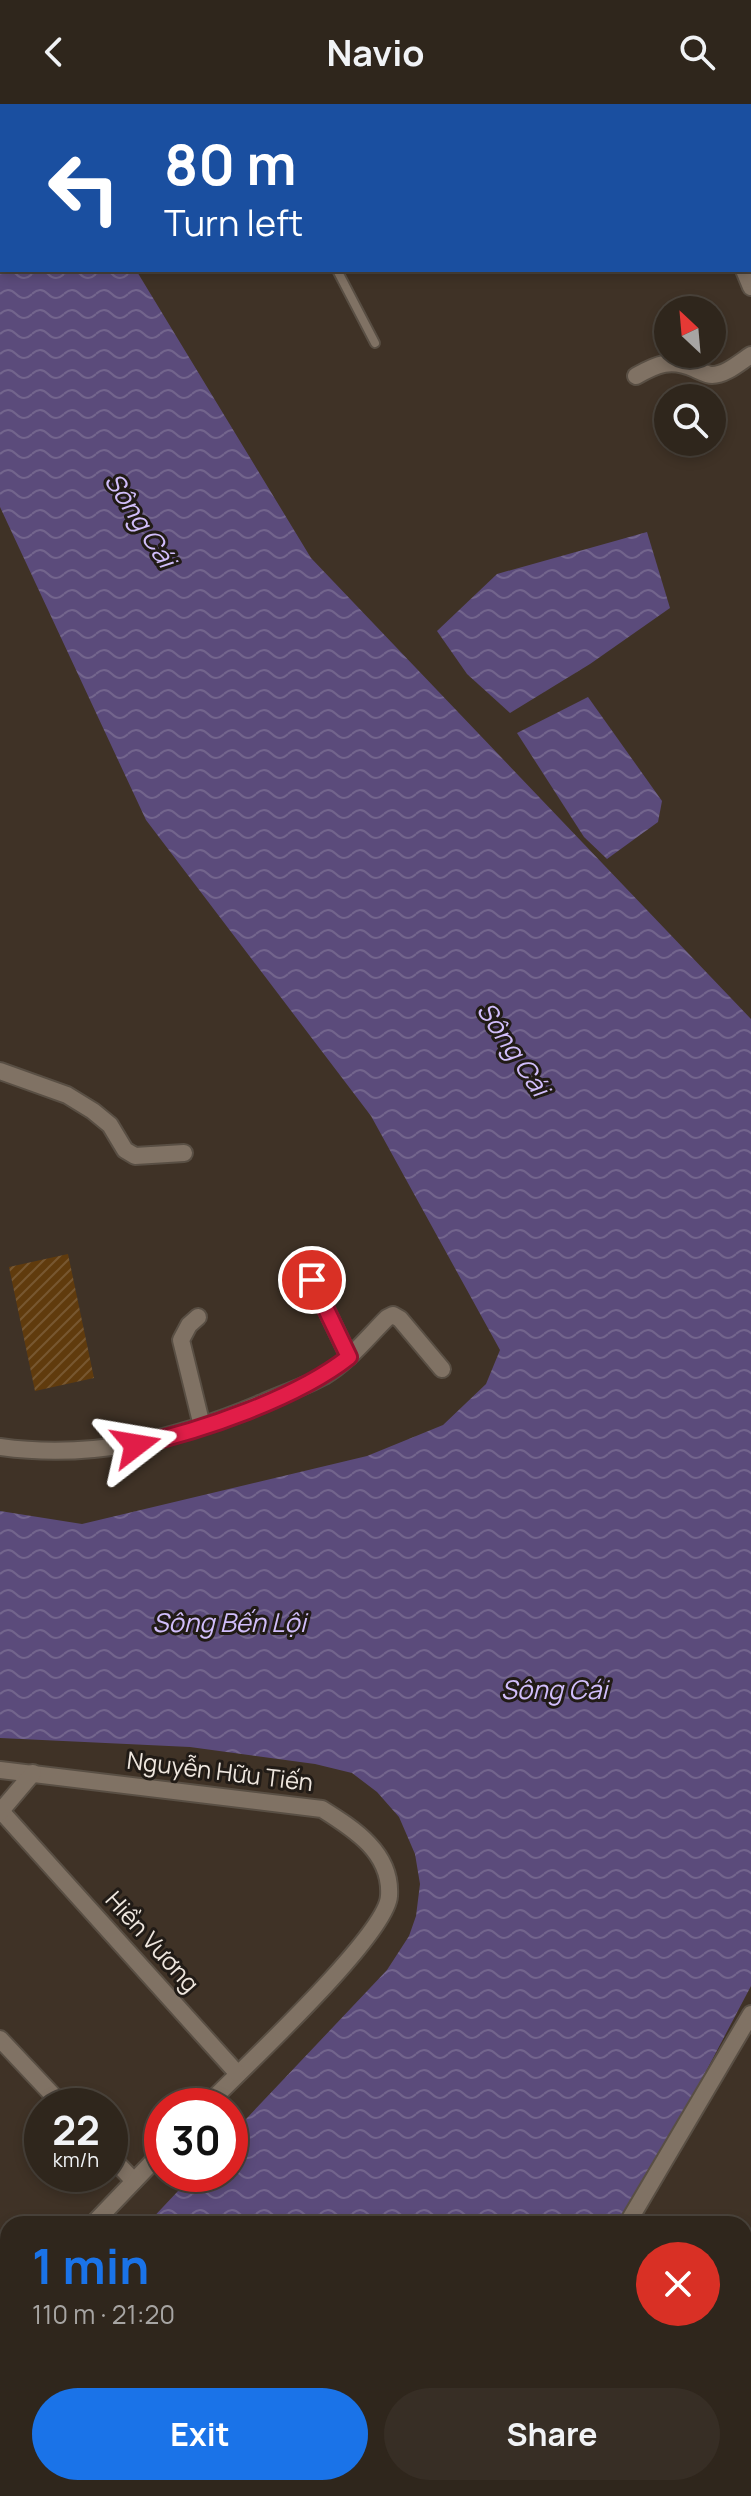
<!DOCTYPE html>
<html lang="en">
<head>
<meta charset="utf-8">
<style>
	:root { --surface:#2f261c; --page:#372e25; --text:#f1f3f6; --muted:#a7a5a3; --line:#4a433b; --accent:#1a73e8 }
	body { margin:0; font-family:Manrope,sans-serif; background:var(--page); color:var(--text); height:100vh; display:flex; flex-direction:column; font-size:30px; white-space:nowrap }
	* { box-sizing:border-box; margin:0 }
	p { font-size:26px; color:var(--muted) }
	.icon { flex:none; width:44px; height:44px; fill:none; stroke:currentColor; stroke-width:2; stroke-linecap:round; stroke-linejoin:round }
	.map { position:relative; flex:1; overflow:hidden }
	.sheet { position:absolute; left:0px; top:2112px; width:752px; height:280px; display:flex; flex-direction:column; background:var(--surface); border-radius:24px 24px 0 0; box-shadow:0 4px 12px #0003,0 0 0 2px var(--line) }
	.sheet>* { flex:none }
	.guide { position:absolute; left:0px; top:0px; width:752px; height:168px; box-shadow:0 4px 12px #0003,0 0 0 2px var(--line); background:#1a4fa0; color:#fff; overflow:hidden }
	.needle { width:52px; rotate:334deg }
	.buttons { position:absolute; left:654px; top:192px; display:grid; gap:16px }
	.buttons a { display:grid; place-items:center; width:72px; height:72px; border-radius:50%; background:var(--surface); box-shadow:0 4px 12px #0003,0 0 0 2px var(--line); font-size:40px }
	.speed { position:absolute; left:24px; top:1984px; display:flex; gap:16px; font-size:40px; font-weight:700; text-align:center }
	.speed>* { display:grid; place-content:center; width:104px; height:104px; border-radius:50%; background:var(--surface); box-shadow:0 4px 12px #0003,0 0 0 2px var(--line); line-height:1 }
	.speed small { font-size:20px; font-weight:400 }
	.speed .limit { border:12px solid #d22; background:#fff; color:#111 }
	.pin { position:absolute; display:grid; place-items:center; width:68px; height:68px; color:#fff; margin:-34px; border:4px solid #fff; border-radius:50%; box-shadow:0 2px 8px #0007 }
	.me { position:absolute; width:88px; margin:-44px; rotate:76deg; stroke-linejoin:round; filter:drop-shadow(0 0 6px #0008) }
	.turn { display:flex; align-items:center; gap:28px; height:168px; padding:0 32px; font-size:36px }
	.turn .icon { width:104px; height:104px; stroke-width:2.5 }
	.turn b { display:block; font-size:56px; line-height:68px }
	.round { display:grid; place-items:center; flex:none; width:84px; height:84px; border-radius:42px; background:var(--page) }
	.overview { display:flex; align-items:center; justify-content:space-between; height:136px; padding:0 32px }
	h1 { font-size:48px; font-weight:700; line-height:60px; color:var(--accent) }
	.primary-button { display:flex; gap:16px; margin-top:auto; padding:16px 32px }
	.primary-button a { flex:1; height:92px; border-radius:48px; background:var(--accent); color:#fff; font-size:32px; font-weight:700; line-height:92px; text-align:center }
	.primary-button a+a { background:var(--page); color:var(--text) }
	header { display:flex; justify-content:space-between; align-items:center; height:104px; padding:0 32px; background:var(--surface); font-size:36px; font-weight:700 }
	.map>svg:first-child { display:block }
	.water { fill:url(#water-waves) }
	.building { fill:url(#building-hatch) }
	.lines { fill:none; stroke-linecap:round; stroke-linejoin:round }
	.lane-casing { stroke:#594f44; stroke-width:12 }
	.street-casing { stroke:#594f44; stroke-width:20 }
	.primary-casing { stroke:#594f44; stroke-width:28 }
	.lane { stroke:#807264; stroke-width:8 }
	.street { stroke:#807264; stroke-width:16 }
	.primary { stroke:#8b70a7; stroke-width:24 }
	.route-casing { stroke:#92132f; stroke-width:20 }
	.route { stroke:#e11d48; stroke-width:14 }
	.labels { text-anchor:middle; stroke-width:6; stroke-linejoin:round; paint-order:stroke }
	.street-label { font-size:24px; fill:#eee6de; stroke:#211b16 }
	.water-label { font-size:26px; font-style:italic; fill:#d1befb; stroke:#211b16 }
</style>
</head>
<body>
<header><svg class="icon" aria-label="back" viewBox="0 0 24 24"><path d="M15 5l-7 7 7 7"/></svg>Navio<svg class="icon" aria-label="search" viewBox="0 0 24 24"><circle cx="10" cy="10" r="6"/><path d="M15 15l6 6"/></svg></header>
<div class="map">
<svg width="751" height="2392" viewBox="0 0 751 2392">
	<defs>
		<pattern id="water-waves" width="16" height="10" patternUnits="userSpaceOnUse" patternTransform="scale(2)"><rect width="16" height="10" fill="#5b4b7b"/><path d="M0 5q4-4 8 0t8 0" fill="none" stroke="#73658d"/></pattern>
		<pattern id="building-hatch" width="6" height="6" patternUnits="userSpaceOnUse" patternTransform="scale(2)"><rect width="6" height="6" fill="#603b0d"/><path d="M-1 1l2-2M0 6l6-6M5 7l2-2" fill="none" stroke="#775730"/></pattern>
	</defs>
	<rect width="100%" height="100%" fill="#3f3226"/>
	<g class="water">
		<polygon points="0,0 112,2 2,2 2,166 136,166 311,454 751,915 751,1882 654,2066 618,2120 147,2120 194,2070 230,2070 230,2032 387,1866 409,1832 416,1812 420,1780 415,1750 399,1713 377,1688 352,1669 315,1660 190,1643 0,1634 0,1407 82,1420 367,1352 443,1321 486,1280 500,1246 371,1012 146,716 0,403"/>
		<polygon points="647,428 670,504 590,560 510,609 467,570 437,527 497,470"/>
		<polygon points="588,593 662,697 658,718 607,755 584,733 517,629"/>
		<polygon points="8,2267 8,2384 490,2384 491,2392 0,2392 0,2275"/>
	</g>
	<polygon class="building" points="68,1150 94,1274 35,1287 9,1163"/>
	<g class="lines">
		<defs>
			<polyline id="lane" points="337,166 375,239"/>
			<g id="street">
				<polyline points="585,0 592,2"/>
				<polyline points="680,0 681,2"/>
				<polyline points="644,2 648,0"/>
				<polyline points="744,166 751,183"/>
				<path d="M636 272C657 260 671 254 695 265 700 267 707 271 712 271 726 271 740 258 751 251"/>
				<polyline points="0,967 67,991 93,1007 110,1021 125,1046 135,1052 184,1049"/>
				<polyline points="312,1176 349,1253"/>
				<polyline points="198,1213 189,1221 181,1236 202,1322"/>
				<path d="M0 1343C92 1356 177 1335 262 1299 282 1290 304 1283 324 1272 348 1258 367 1234 387 1214L393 1211 400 1215 442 1265"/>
				<path d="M0 1666 322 1705C354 1725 392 1749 389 1792 387 1831 240 1967 206 2002"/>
				<polyline points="1,1707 237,1969"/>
				<polyline points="0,1708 33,1669"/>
				<polyline points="0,1935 63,2002"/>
				<polyline points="110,2052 134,2077"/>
				<polyline points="93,2120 162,2048"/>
				<polyline points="627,2120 751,1910"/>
				<polyline points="0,2219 8,2210"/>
				<polyline points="528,2384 528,2392"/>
			</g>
			<g id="primary">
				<polyline points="181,2 185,0"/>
				<polyline points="243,2 246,0"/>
				<polyline points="0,115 2,114"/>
				<polyline points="0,152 2,151"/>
			</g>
		</defs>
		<use href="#lane" class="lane-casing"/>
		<use href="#street" class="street-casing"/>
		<use href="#primary" class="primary-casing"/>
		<use href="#lane" class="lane"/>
		<use href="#street" class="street"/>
		<use href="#primary" class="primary"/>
	</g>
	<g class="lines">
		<defs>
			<path id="route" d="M136 1341C201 1327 297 1294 349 1253L312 1176"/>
		</defs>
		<use href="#route" class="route-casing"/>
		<use href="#route" class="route"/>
	</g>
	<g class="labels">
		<g class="street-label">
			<text transform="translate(220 1668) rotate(7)" y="8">Nguyễn Hữu Tiến</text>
			<text transform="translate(152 1838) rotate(48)" y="8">Hiền Vương</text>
		</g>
		<g class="water-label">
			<text transform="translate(140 416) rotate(57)" y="9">Sông Cái</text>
			<text transform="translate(513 945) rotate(56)" y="9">Sông Cái</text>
			<text x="229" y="1528">Sông Bến Lội</text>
			<text x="554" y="1595">Sông Cái</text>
		</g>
	</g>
</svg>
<div class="buttons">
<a><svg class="needle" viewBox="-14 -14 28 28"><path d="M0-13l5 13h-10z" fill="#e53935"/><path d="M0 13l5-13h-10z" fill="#a7a5a3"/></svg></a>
<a><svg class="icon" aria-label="search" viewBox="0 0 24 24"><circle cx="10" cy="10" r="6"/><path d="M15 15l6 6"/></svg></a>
</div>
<div class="speed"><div>22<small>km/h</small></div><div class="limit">30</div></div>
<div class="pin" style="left:312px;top:1176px;background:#d93025"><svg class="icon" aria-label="arrive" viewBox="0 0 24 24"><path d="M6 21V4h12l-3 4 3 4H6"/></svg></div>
<svg class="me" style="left:136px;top:1341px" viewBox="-20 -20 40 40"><path d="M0-17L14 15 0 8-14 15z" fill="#e11d48" stroke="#fff" stroke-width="4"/></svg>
<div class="guide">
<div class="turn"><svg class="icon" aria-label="left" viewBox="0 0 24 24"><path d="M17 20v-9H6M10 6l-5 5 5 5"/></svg><div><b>80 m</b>Turn left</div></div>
</div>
<section class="sheet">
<div class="overview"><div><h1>1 min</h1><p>110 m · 21:20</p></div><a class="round" style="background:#d93025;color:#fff"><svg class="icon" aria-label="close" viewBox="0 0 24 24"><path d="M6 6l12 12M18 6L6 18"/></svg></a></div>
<div class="primary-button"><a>Exit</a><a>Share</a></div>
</section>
</div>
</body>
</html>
